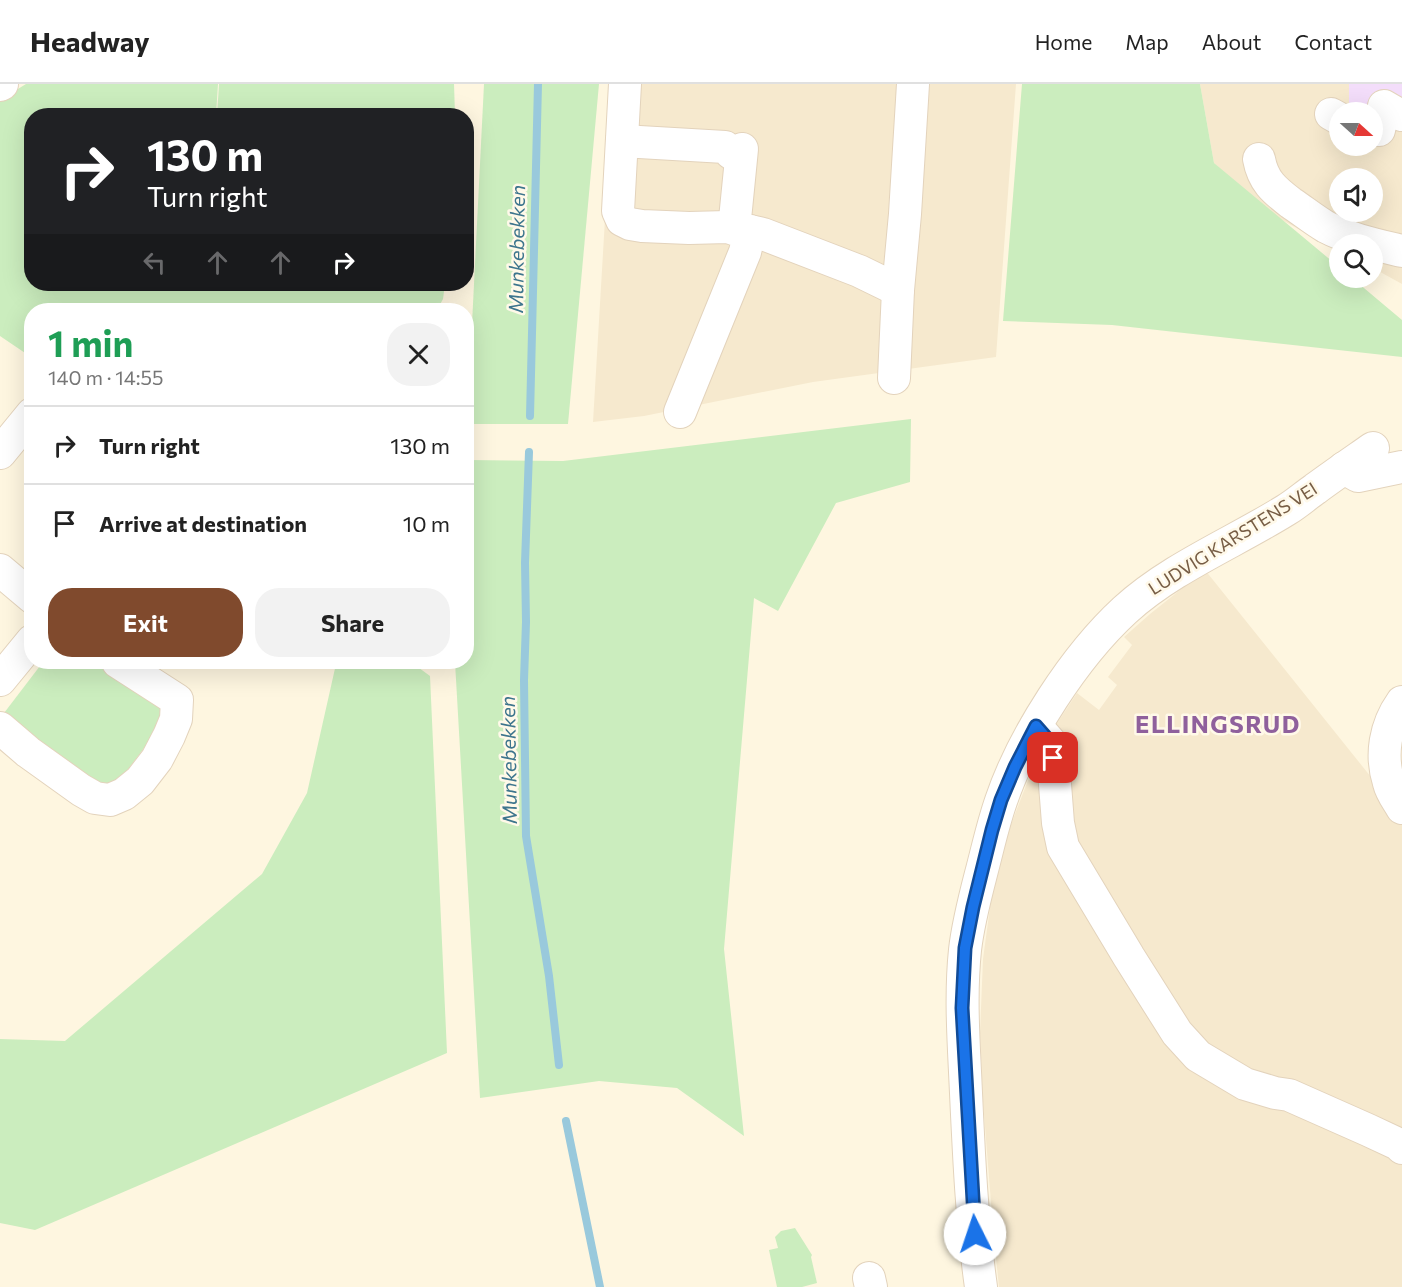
<!DOCTYPE html>
<html lang="en">
<head>
<meta charset="utf-8">
<style>
	:root { --surface:#fff; --page:#f2f2f2; --text:#222; --muted:#767676; --line:#e0e0e0; --accent:#804a2d }
	body { margin:0; font-family:Commissioner,sans-serif; background:var(--page); color:var(--text); height:100vh; display:flex; flex-direction:column; font-size:22px; white-space:nowrap }
	* { box-sizing:border-box; margin:0 }
	p { font-size:20px; color:var(--muted) }
	.icon { flex:none; width:33px; height:33px; fill:none; stroke:currentColor; stroke-width:2; stroke-linecap:round; stroke-linejoin:round }
	.map { position:relative; flex:1; overflow:hidden }
	.side { position:absolute; left:24px; top:219px; width:450px; height:366px; display:flex; flex-direction:column; background:var(--surface); border-radius:24px; box-shadow:0 6px 24px #0002 }
	.side>* { flex:none }
	.banner { position:absolute; left:24px; top:24px; width:450px; height:183px; border-radius:24px; box-shadow:0 6px 24px #0002; background:#202124; color:#fff; overflow:hidden }
	.needle { width:39px; rotate:111deg }
	.controls { position:absolute; left:1329px; top:18px; display:grid; gap:12px }
	.controls a { display:grid; place-items:center; width:54px; height:54px; border-radius:50%; background:var(--surface); box-shadow:0 6px 24px #0002; font-size:30px }
	.pin { position:absolute; display:grid; place-items:center; width:51px; height:51px; color:#fff; margin:-26px; border-radius:12px; box-shadow:0 3px 9px #0006 }
	.me { position:absolute; width:66px; margin:-33px; rotate:356deg; stroke-linejoin:round; filter:drop-shadow(0 0 4px #0008) }
	.turn { display:flex; align-items:center; gap:21px; height:126px; padding:0 24px; font-size:27px }
	.turn .icon { width:78px; height:78px; stroke-width:2.5 }
	.turn b { display:block; font-size:42px; line-height:51px }
	.lanes { display:flex; align-items:center; height:57px; padding:0 24px; background:#0003; justify-content:center; gap:30px; direction:ltr }
	.lanes .off { opacity:.35 }
	.round { display:grid; place-items:center; flex:none; width:63px; height:63px; border-radius:24px; background:var(--page) }
	.summary { display:flex; align-items:center; justify-content:space-between; height:102px; padding:0 24px }
	h1 { font-size:36px; font-weight:700; line-height:45px; color:#1e9e55 }
	.button { display:flex; gap:12px; margin-top:auto; padding:12px 24px }
	.button a { flex:1; height:69px; border-radius:24px; background:var(--accent); color:#fff; font-size:24px; font-weight:700; line-height:69px; text-align:center }
	.button a+a { background:var(--page); color:var(--text) }
	ul { padding:0; list-style:none }
	li { display:flex; align-items:center; gap:18px; height:78px; padding:0 24px; border-top:2px solid var(--line) }
	li div { flex:1 }
	li b { display:block; font-size:22px }
	li em { font-style:normal }
	header { display:flex; align-items:center; gap:36px; box-sizing:border-box; height:84px; padding:0 30px; background:var(--surface); border-bottom:2px solid var(--line) }
	header strong { font-size:28px }
	nav { display:flex; gap:33px; margin-inline-start:auto; font-size:21px }
	.map>svg:first-child { display:block }
	.residential { fill:#f6e9ce; fill-rule:evenodd }
	.education { fill:#f3ddfa }
	.green { fill:#cbedbe }
	.lines { fill:none; stroke-linecap:round; stroke-linejoin:round }
	.stream { stroke:#99c9dc; stroke-width:8 }
	.minor-casing { stroke:#e3d3bc; stroke-width:34 }
	.minor { stroke:#fff; stroke-width:32 }
	.route-casing { stroke:#114b97; stroke-width:15 }
	.route { stroke:#1a73e8; stroke-width:10 }
	.labels { text-anchor:middle; stroke-width:5; stroke-linejoin:round; paint-order:stroke }
	.street-label { font-size:18px; fill:#775d45; stroke:#fff9e9 }
	.water-label { font-size:20px; font-style:italic; fill:#3d758d; stroke:#fff9e9 }
	.district-label { font-size:24px; font-weight:bold; letter-spacing:1.5px; fill:#8f609c; stroke:#fff9e9 }
</style>
</head>
<body>
<header>
<strong>Headway</strong>
<nav><a>Home</a><a>Map</a><a>About</a><a>Contact</a></nav>
</header>
<div class="map">
<svg width="1402" height="1203" viewBox="0 0 1402 1203">
	<rect width="100%" height="100%" fill="#fef6e0"/>
	<g class="residential">
		<polygon points="613,0 1016,0 996,273 813,298 644,332 593,338"/>
		<path d="M1200 0H1402V200L1373 184 1372 160H1340L1339 167 1260 124 1214 79ZM1340 28H1372V62H1340ZM1340 94H1372V128H1340Z"/>
		<polygon points="1205,486 1387,713 1402,740 1402,1203 999,1203 993,1144 983,1017 980,949 983,875 991,816 1007,751 1035,678 1054,644 1077,609 1099,626 1117,601 1108,593 1132,561 1124,553 1150,530"/>
	</g>
	<polygon class="education" points="1349,0 1402,0 1402,42 1372,28 1349,28"/>
	<g class="green">
		<polygon points="26,0 218,0 216,31 32,32 32,200 445,200 443,215 437,226 32,226 31,273 0,252 0,16"/>
		<polygon points="219,0 454,0 455,31 217,31"/>
		<polygon points="484,0 599,0 568,340 467,340"/>
		<polygon points="1022,0 1200,0 1214,79 1339,183 1340,194 1352,194 1402,236 1402,273 1112,241 1003,237"/>
		<polygon points="911,335 910,398 836,419 778,527 754,514 724,865 744,1052 677,1004 599,997 480,1014 455,578 466,578 467,376 563,377"/>
		<polygon points="43,578 117,578 176,622 107,713 1,633"/>
		<polygon points="347,578 411,578 430,592 447,969 35,1146 0,1139 0,955 65,957 262,790 307,709 336,580"/>
		<polygon points="795,1144 812,1171 811,1173 817,1199 802,1203 777,1203 769,1166 778,1164 775,1153 781,1147"/>
	</g>
	<g class="lines">
		<g class="stream">
			<polyline points="530,332 538,0"/>
			<polyline points="529,368 525,479 526,538 524,596 526,752 549,892 559,981"/>
			<polyline points="566,1037 600,1203"/>
		</g>
		<defs>
			<g id="minor">
				<polyline points="625,0 618,127 622,136 630,140 642,142 689,144 728,143 750,147"/>
				<polyline points="0,1 2,0"/>
				<polyline points="1331,30 1340,35"/>
				<polyline points="1379,46 1384,22 1396,29 1402,31"/>
				<polyline points="622,57 725,63 731,69 741,70"/>
				<path d="M1259 75C1263 97 1274 106 1291 119 1303 127 1314 136 1326 143 1349 155 1377 161 1402 167"/>
				<polyline points="734,145 742,65"/>
				<polyline points="894,294 898,206 905,130 913,0"/>
				<polyline points="680,328 745,168 750,147 763,150 859,187 898,206"/>
				<polyline points="0,369 32,330"/>
				<polyline points="1344,384 1358,392 1402,383"/>
				<polyline points="0,486 32,513"/>
				<polyline points="0,596 32,557"/>
				<path d="M1402 618C1385 642 1380 671 1389 699 1391 708 1398 717 1402 724"/>
				<polyline points="1036,642 1050,658 1052,662 1058,739 1063,763 1129,873 1177,949 1198,972 1245,1000 1275,1009 1289,1011 1368,1046 1398,1060 1402,1064"/>
				<polyline points="0,644 28,668 81,706 95,714 110,716 124,710 140,697 157,675 169,652 176,635 177,616 118,578"/>
				<polyline points="869,1194 871,1203"/>
				<path d="M981 1203C972 1139 969 1074 966 1009 964 962 960 914 965 866 968 839 975 813 982 786 988 763 993 740 1001 717 1023 652 1075 572 1125 526 1171 484 1233 459 1286 426 1296 420 1305 412 1315 405 1334 391 1353 378 1373 364"/>
			</g>
		</defs>
		<use href="#minor" class="minor-casing"/>
		<use href="#minor" class="minor"/>
	</g>
	<g class="lines">
		<defs>
			<polyline id="route" points="975,1150 962,924 965,864 973,823 992,746 1001,716 1015,683 1036,642 1050,658 1053,674"/>
		</defs>
		<use href="#route" class="route-casing"/>
		<use href="#route" class="route"/>
	</g>
	<g class="labels">
		<g class="street-label">
			<text transform="translate(1233 455) rotate(-32)" y="6">LUDVIG KARSTENS VEI</text>
		</g>
		<g class="water-label">
			<text transform="translate(517 165) rotate(-89)" y="7">Munkebekken</text>
			<text transform="translate(509 676) rotate(-91)" y="7">Munkebekken</text>
		</g>
		<g class="district-label">
			<text x="1218" y="649">ELLINGSRUD</text>
		</g>
	</g>
</svg>
<div class="controls">
<a><svg class="needle" viewBox="-14 -14 28 28"><path d="M0-13l5 13h-10z" fill="#e53935"/><path d="M0 13l5-13h-10z" fill="#767676"/></svg></a>
<a><svg class="icon" aria-label="sound" viewBox="0 0 24 24"><path d="M4 9h4l5-4v14l-5-4H4zM17 9q2 3 0 6"/></svg></a>
<a><svg class="icon" aria-label="search" viewBox="0 0 24 24"><circle cx="10" cy="10" r="6"/><path d="M15 15l6 6"/></svg></a>
</div>
<div class="pin" style="left:1053px;top:674px;background:#d93025"><svg class="icon" aria-label="arrive" viewBox="0 0 24 24"><path d="M6 21V4h12l-3 4 3 4H6"/></svg></div>
<svg class="me" style="left:975px;top:1150px" viewBox="-20 -20 40 40"><circle r="19" fill="#fff"/><path d="M0-13L10 11 0 6-10 11z" fill="#1a73e8"/></svg>
<div class="banner">
<div class="turn"><svg class="icon" aria-label="right" viewBox="0 0 24 24"><path d="M7 20v-9h11M14 6l5 5-5 5"/></svg><div><b>130 m</b>Turn right</div></div>
<div class="lanes"><svg class="icon off" aria-label="left" viewBox="0 0 24 24"><path d="M17 20v-9H6M10 6l-5 5 5 5"/></svg><svg class="icon off" aria-label="ahead" viewBox="0 0 24 24"><path d="M12 20V5M6 11l6-6 6 6"/></svg><svg class="icon off" aria-label="ahead" viewBox="0 0 24 24"><path d="M12 20V5M6 11l6-6 6 6"/></svg><svg class="icon" aria-label="right" viewBox="0 0 24 24"><path d="M7 20v-9h11M14 6l5 5-5 5"/></svg></div>
</div>
<section class="side">
<div class="summary"><div><h1>1 min</h1><p>140 m · 14:55</p></div><a class="round"><svg class="icon" aria-label="close" viewBox="0 0 24 24"><path d="M6 6l12 12M18 6L6 18"/></svg></a></div>
<ul>
<li><svg class="icon" aria-label="right" viewBox="0 0 24 24"><path d="M7 20v-9h11M14 6l5 5-5 5"/></svg><div><b>Turn right</b></div><em>130 m</em></li>
<li><svg class="icon" aria-label="arrive" viewBox="0 0 24 24"><path d="M6 21V4h12l-3 4 3 4H6"/></svg><div><b>Arrive at destination</b></div><em>10 m</em></li>
</ul>
<div class="button"><a>Exit</a><a>Share</a></div>
</section>
</div>
</body>
</html>
